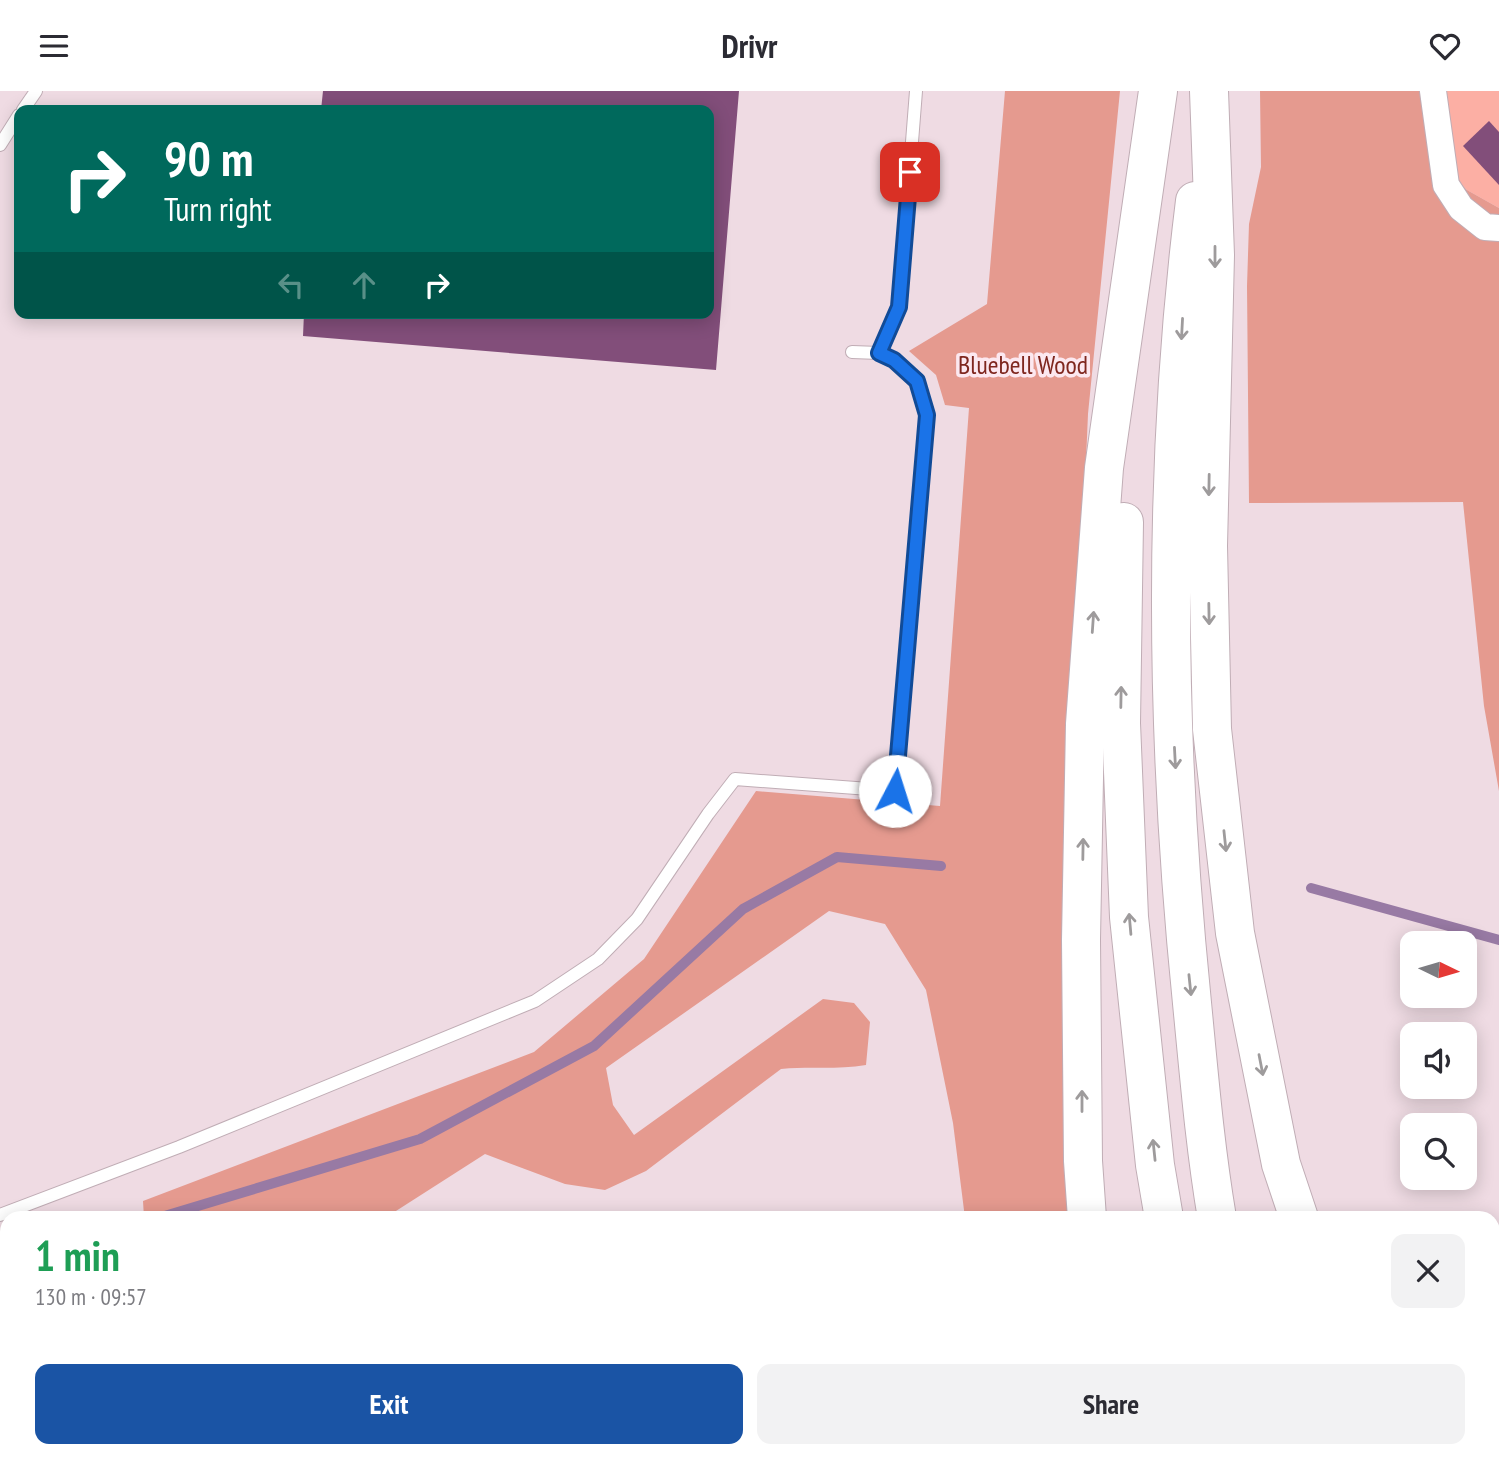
<!DOCTYPE html>
<html lang="en">
<head>
<meta charset="utf-8">
<style>
	:root { --surface:#fff; --page:#f2f2f3; --text:#2b2b33; --muted:#7c7c81; --accent:#1a54a5 }
	body { margin:0; font-family:"PT Sans Narrow",sans-serif; background:var(--page); color:var(--text); height:100vh; display:flex; flex-direction:column; font-size:26px; white-space:nowrap }
	* { box-sizing:border-box; margin:0 }
	p { font-size:23px; color:var(--muted) }
	.icon { flex:none; width:38px; height:38px; fill:none; stroke:currentColor; stroke-width:2; stroke-linecap:round; stroke-linejoin:round }
	.map { position:relative; flex:1; overflow:hidden }
	.panel { position:absolute; left:0px; top:1120px; width:1500px; height:247px; display:flex; flex-direction:column; background:var(--surface); border-radius:21px 21px 0 0; box-shadow:0 4px 18px #0003 }
	.panel>* { flex:none }
	.banner { position:absolute; left:14px; top:14px; width:700px; height:214px; border-radius:14px; box-shadow:0 4px 18px #0003; background:#00695c; color:#fff; overflow:hidden }
	.needle { width:46px; rotate:95deg }
	.controls { position:absolute; left:1400px; top:840px; display:grid; gap:14px }
	.controls a { display:grid; place-items:center; width:77px; height:77px; border-radius:14px; background:var(--surface); box-shadow:0 4px 18px #0003; font-size:35px }
	.pin { position:absolute; display:grid; place-items:center; width:60px; height:60px; color:#fff; margin:-30px; border-radius:14px; box-shadow:0 4px 10px #0006 }
	.me { position:absolute; width:77px; margin:-38px; rotate:5deg; stroke-linejoin:round; filter:drop-shadow(0 0 5px #0008) }
	.turn { display:flex; align-items:center; gap:24px; height:147px; padding:0 35px; font-size:32px }
	.turn .icon { width:91px; height:91px; stroke-width:2.5 }
	.turn b { display:block; font-size:49px; line-height:60px }
	.lanes { display:flex; align-items:center; height:66px; padding:0 35px; background:#0003; justify-content:center; gap:35px; direction:ltr }
	.lanes .off { opacity:.35 }
	.round { display:grid; place-items:center; flex:none; width:74px; height:74px; border-radius:14px; background:var(--page) }
	.overview { display:flex; align-items:center; justify-content:space-between; height:119px; padding:0 35px }
	h1 { font-size:42px; font-weight:600; line-height:52px; color:#1e9e55 }
	.primary-button { display:flex; gap:14px; margin-top:auto; padding:14px 35px }
	.primary-button a { flex:1; height:80px; border-radius:14px; background:var(--accent); color:#fff; font-size:28px; font-weight:600; line-height:80px; text-align:center }
	.primary-button a+a { background:var(--page); color:var(--text) }
	header { display:flex; justify-content:space-between; align-items:center; height:91px; padding:0 35px; background:var(--surface); font-size:32px; font-weight:600 }
	.map>svg:first-child { display:block }
	.green { fill:#fcafa4 }
	.forest { fill:#e59a8f }
	.lines { fill:none; stroke-linecap:round; stroke-linejoin:round }
	.stream { stroke:#987aa4; stroke-width:10 }
	.building { fill:#824e7a }
	.lane-casing { stroke:#c0adb5; stroke-width:14 }
	.street-casing { stroke:#c0adb5; stroke-width:28 }
	.highway-casing { stroke:#c0adb5; stroke-width:40 }
	.lane { stroke:#fff; stroke-width:12 }
	.street { stroke:#fff; stroke-width:26 }
	.highway { stroke:#fff; stroke-width:38 }
	.oneway { stroke:#9e9b9c }
	.route-casing { stroke:#114b97; stroke-width:18 }
	.route { stroke:#1a73e8; stroke-width:12 }
	.labels { text-anchor:middle; stroke-width:7; stroke-linejoin:round; paint-order:stroke }
	.park-label { font-size:26px; fill:#7f271f; stroke:#fce8f0 }
</style>
</head>
<body>
<header><svg class="icon" aria-label="menu" viewBox="0 0 24 24"><path d="M4 6h16M4 12h16M4 18h16"/></svg>Drivr<svg class="icon" aria-label="heart" viewBox="0 0 24 24"><path d="M12 20l-8-8c-3-5 5-10 8-4 3-6 11-1 8 4z"/></svg></header>
<div class="map">
<svg width="1499" height="1366" viewBox="0 0 1499 1366">
	<rect width="100%" height="100%" fill="#efdbe3"/>
	<polygon class="green" points="1426,0 1499,0 1499,117 1467,99 1441,75"/>
	<g class="forest">
		<path d="M1005 0H1120L1088 323 1070 738 1075 1127H965L953 1032 926 899 885 833 829 820 606 977 613 1014 634 1044 823 908 854 912 870 931 866 974C837 979 810 975 781 978L646 1080 605 1099 565 1093 485 1063 385 1127H144L143 1110 534 961 644 868 756 700 940 715 969 317 945 314 936 284 909 260 987 213Z"/>
		<polygon points="1260,0 1426,0 1441,75 1467,99 1499,117 1499,700 1484,615 1463,411 1249,412 1247,195 1249,133 1261,76"/>
		<polygon points="978,1360 1078,1360 1078,1366 977,1366"/>
	</g>
	<g class="lines">
		<g class="stream">
			<polyline points="1311,797 1499,849"/>
			<polyline points="158,1127 420,1048 594,955 743,818 837,766 941,775"/>
			<polyline points="0,1197 7,1194"/>
		</g>
	</g>
	<g class="building">
		<polygon points="323,0 739,0 716,279 303,245 304,222 709,222 709,19 321,19"/>
		<polygon points="1489,30 1499,41 1499,94 1463,55"/>
		<polygon points="7,1231 7,1285 0,1275 0,1236"/>
		<polygon points="191,1360 266,1360 261,1366 187,1366"/>
		<polygon points="566,1360 720,1360 709,1366 569,1366"/>
		<polygon points="736,1360 814,1360 817,1366 739,1366"/>
	</g>
	<g class="lines">
		<defs>
			<g id="lane">
				<polyline points="23,19 36,0"/>
				<polyline points="0,54 19,24"/>
				<polyline points="879,262 899,216 916,0"/>
				<polyline points="0,1124 179,1056 535,910 598,868 637,828 708,723 735,688 896,700 927,324 917,290 894,269 879,262 852,261"/>
			</g>
			<polyline id="street" points="1433,0 1446,94 1461,117 1485,136 1499,137"/>
			<g id="highway">
				<polyline points="1209,0 1215,164 1208,455 1212,638 1235,842 1281,1073 1299,1127"/>
				<path d="M1195 110C1162 375 1165 646 1192 912 1199 984 1205 1056 1217 1127"/>
				<polyline points="1124,431 1121,632 1129,826 1155,1074 1164,1127"/>
				<polyline points="1087,1127 1083,1070 1081,849 1085,633 1104,377 1158,0"/>
				<polyline points="1104,1360 1104,1366"/>
				<polyline points="1205,1360 1206,1366"/>
				<polyline points="1259,1360 1260,1366"/>
				<polyline points="1375,1360 1377,1366"/>
			</g>
		</defs>
		<use href="#lane" class="lane-casing"/>
		<use href="#street" class="street-casing"/>
		<use href="#highway" class="highway-casing"/>
		<use href="#lane" class="lane"/>
		<use href="#street" class="street"/>
		<use href="#highway" class="highway"/>
	</g>
	<defs><path id="oneway-shaft" d="M-6 0H5M1.5-3L5.5 0L1.5 3" fill="none" stroke-width="1.6" stroke-linecap="round" stroke-linejoin="round" transform="scale(1.75)"/></defs>
	<g class="oneway">
		<use href="#oneway-shaft" transform="translate(1215 166) rotate(90)"/>
		<use href="#oneway-shaft" transform="translate(1182 238) rotate(93)"/>
		<use href="#oneway-shaft" transform="translate(1209 394) rotate(91)"/>
		<use href="#oneway-shaft" transform="translate(1209 523) rotate(89)"/>
		<use href="#oneway-shaft" transform="translate(1093 531) rotate(-86)"/>
		<use href="#oneway-shaft" transform="translate(1121 606) rotate(-89)"/>
		<use href="#oneway-shaft" transform="translate(1175 667) rotate(87)"/>
		<use href="#oneway-shaft" transform="translate(1225 750) rotate(84)"/>
		<use href="#oneway-shaft" transform="translate(1083 758) rotate(-89)"/>
		<use href="#oneway-shaft" transform="translate(1130 833) rotate(-95)"/>
		<use href="#oneway-shaft" transform="translate(1190 894) rotate(84)"/>
		<use href="#oneway-shaft" transform="translate(1261 974) rotate(79)"/>
		<use href="#oneway-shaft" transform="translate(1082 1010) rotate(-90)"/>
		<use href="#oneway-shaft" transform="translate(1154 1059) rotate(-96)"/>
	</g>
	<g class="lines">
		<defs>
			<polyline id="route" points="895,700 927,324 917,290 894,269 879,262 899,216 910,81"/>
		</defs>
		<use href="#route" class="route-casing"/>
		<use href="#route" class="route"/>
	</g>
	<g class="labels">
		<g class="park-label">
			<text x="1023" y="283">Bluebell Wood</text>
		</g>
	</g>
</svg>
<div class="controls">
<a><svg class="needle" viewBox="-14 -14 28 28"><path d="M0-13l5 13h-10z" fill="#e53935"/><path d="M0 13l5-13h-10z" fill="#7c7c81"/></svg></a>
<a><svg class="icon" aria-label="sound" viewBox="0 0 24 24"><path d="M4 9h4l5-4v14l-5-4H4zM17 9q2 3 0 6"/></svg></a>
<a><svg class="icon" aria-label="search" viewBox="0 0 24 24"><circle cx="10" cy="10" r="6"/><path d="M15 15l6 6"/></svg></a>
</div>
<div class="pin" style="left:910px;top:81px;background:#d93025"><svg class="icon" aria-label="arrive" viewBox="0 0 24 24"><path d="M6 21V4h12l-3 4 3 4H6"/></svg></div>
<svg class="me" style="left:895px;top:700px" viewBox="-20 -20 40 40"><circle r="19" fill="#fff"/><path d="M0-13L10 11 0 6-10 11z" fill="#1a73e8"/></svg>
<div class="banner">
<div class="turn"><svg class="icon" aria-label="right" viewBox="0 0 24 24"><path d="M7 20v-9h11M14 6l5 5-5 5"/></svg><div><b>90 m</b>Turn right</div></div>
<div class="lanes"><svg class="icon off" aria-label="left" viewBox="0 0 24 24"><path d="M17 20v-9H6M10 6l-5 5 5 5"/></svg><svg class="icon off" aria-label="ahead" viewBox="0 0 24 24"><path d="M12 20V5M6 11l6-6 6 6"/></svg><svg class="icon" aria-label="right" viewBox="0 0 24 24"><path d="M7 20v-9h11M14 6l5 5-5 5"/></svg></div>
</div>
<section class="panel">
<div class="overview"><div><h1>1 min</h1><p>130 m · 09:57</p></div><a class="round"><svg class="icon" aria-label="close" viewBox="0 0 24 24"><path d="M6 6l12 12M18 6L6 18"/></svg></a></div>
<div class="primary-button"><a>Exit</a><a>Share</a></div>
</section>
</div>
</body>
</html>
